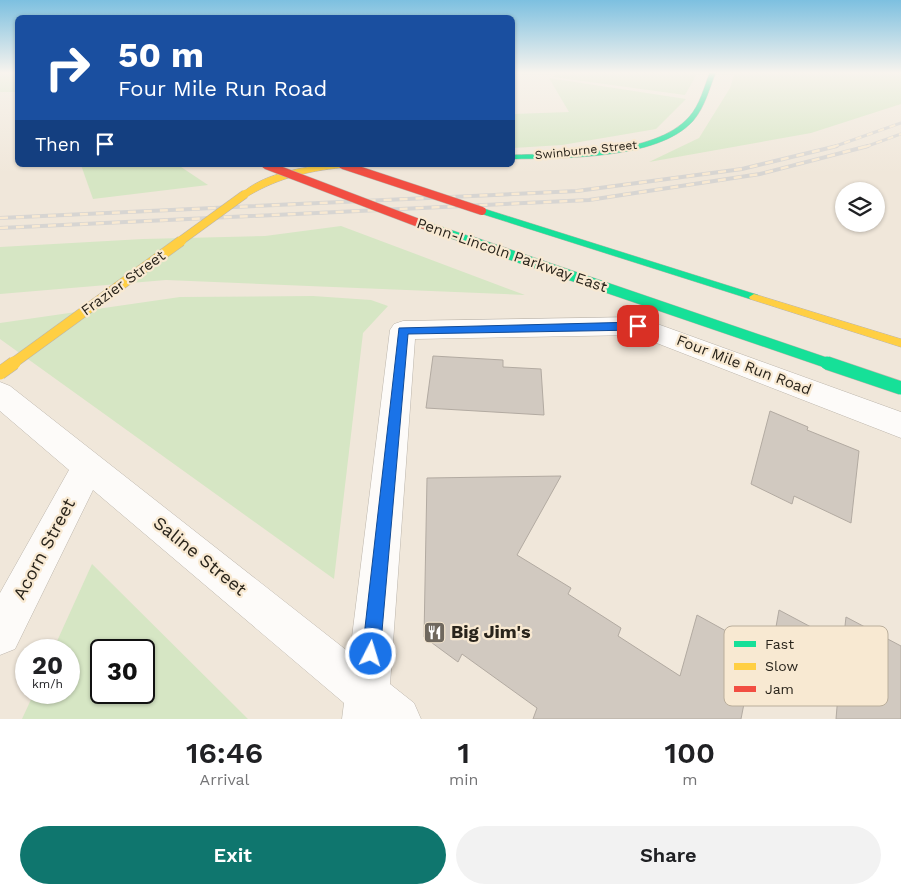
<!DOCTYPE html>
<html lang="en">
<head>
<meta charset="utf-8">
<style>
	:root { --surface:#fff; --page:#f2f2f2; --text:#202124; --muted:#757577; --accent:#0f766e }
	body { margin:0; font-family:"Work Sans",sans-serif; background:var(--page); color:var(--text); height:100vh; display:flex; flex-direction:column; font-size:19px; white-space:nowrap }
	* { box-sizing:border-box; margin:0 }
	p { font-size:16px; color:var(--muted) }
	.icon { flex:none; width:28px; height:28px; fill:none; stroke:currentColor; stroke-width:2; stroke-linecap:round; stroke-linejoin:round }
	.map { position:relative; height:719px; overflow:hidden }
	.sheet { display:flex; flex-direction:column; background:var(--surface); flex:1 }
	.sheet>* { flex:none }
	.hud { position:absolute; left:15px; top:15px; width:500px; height:152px; border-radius:8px; box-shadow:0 1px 4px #0004; background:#1a4fa0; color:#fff; overflow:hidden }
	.tools { position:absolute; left:835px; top:182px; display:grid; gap:10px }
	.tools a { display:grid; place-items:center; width:50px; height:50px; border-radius:50%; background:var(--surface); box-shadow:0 1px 4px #0004; font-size:25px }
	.speed { position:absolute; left:15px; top:639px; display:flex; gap:10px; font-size:25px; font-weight:700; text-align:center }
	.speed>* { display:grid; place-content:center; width:65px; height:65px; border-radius:50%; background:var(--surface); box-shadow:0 1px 4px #0004; line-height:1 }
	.speed small { font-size:12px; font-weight:400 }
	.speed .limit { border:2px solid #111; border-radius:8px; background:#fff; color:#111 }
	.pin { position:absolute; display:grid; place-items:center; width:42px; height:42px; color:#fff; margin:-21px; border-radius:10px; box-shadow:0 2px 8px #0006 }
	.me { position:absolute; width:55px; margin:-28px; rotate:5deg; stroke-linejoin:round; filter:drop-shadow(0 0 4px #0008) }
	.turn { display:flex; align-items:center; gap:18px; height:105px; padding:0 20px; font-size:22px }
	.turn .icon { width:65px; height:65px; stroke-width:2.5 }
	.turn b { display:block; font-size:35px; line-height:42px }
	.then { display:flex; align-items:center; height:48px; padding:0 20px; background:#0003; gap:10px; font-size:19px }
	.eta { display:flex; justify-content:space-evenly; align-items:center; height:85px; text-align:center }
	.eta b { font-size:30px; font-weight:600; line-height:35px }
	.primary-button { display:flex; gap:10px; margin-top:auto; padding:10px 20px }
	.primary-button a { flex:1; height:58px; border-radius:30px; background:var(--accent); color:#fff; font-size:20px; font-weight:600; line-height:58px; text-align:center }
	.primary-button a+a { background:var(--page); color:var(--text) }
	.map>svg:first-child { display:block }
	.green { fill:#d6e6c4; fill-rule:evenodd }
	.building { fill:#d1c9c0; stroke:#b2aaa1 }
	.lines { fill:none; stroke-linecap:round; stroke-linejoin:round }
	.street-casing { stroke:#bcb5ab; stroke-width:1 }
	.fast-casing { stroke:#bcb5ab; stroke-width:1 }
	.slow-casing { stroke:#bcb5ab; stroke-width:1 }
	.street { fill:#fdfbf9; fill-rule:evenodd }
	.fast { fill:#16e098; fill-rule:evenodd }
	.slow { fill:#ffcf43; fill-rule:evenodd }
	.rail-far1-casing { stroke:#d7d5d2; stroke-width:3 }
	.rail-casing { stroke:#d7d5d2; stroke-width:4 }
	.rail-far1 { stroke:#f8e9d2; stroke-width:2; stroke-dasharray:6; stroke-linecap:butt }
	.rail { stroke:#f8e9d2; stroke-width:2.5; stroke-dasharray:8; stroke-linecap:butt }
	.fast-bridge-far2-casing { stroke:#bcb5ab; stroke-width:9; stroke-linecap:butt }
	.fast-bridge-far1-casing { stroke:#bcb5ab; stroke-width:11; stroke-linecap:butt }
	.fast-bridge-casing { stroke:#bcb5ab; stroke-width:14; stroke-linecap:butt }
	.slow-bridge-far2-casing { stroke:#bcb5ab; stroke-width:9; stroke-linecap:butt }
	.slow-bridge-far1-casing { stroke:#bcb5ab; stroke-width:11; stroke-linecap:butt }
	.slow-bridge-casing { stroke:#bcb5ab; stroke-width:14; stroke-linecap:butt }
	.jam-bridge-casing { stroke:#bcb5ab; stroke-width:9; stroke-linecap:butt }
	.fast-bridge-far2 { stroke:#16e098; stroke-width:8 }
	.fast-bridge-far1 { stroke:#16e098; stroke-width:10 }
	.fast-bridge { stroke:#16e098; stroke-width:13 }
	.slow-bridge-far2 { stroke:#ffcf43; stroke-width:8 }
	.slow-bridge-far1 { stroke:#ffcf43; stroke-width:10 }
	.slow-bridge { stroke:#ffcf43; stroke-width:13 }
	.jam-bridge { stroke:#f24e42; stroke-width:8 }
	.route { fill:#1a73e8; stroke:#114b97 }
	.labels { text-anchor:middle; stroke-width:4.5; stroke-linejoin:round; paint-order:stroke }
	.far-street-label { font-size:12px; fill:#29241b; stroke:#f8e9d2 }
	.street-label { font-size:15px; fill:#29241b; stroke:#f8e9d2 }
	.near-street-label { font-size:18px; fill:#29241b; stroke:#f8e9d2 }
	.near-poi-label { font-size:18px; font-weight:bold; fill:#29241b; stroke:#f8e9d2; text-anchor:start }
	.key { fill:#f8e9d2; stroke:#baae9b; stroke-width:1 }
	.key-label { font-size:14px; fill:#29241b }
</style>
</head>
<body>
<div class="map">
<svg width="901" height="719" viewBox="0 0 901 719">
	<rect width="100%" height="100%" fill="#f0e7da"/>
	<g class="green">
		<rect x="0" y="72" width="17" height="20"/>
		<polygon points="558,72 698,72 685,95 553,77"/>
		<polygon points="735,72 901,72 901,104 811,133 649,162 699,138 730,88"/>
		<polygon points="549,78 686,99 656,129 562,145 513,148 513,114 569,112"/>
		<polygon points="81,165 178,165 208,185 93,199"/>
		<polygon points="341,226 525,295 166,280 0,294 0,247 143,239 265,236"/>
		<polygon points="313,296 371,300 388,306 363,333 334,579 0,339 0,323 180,297"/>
		<path d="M92 564 248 719H22L34 693 69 692V650H53ZM101 650H144V692H101Z"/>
	</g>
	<g class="building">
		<polygon points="433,356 503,360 503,367 541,369 544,415 426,408"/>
		<polygon points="770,411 808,427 807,430 859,451 851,523 794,496 792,504 751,484"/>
		<polygon points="561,476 517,555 571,588 568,594 621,628 618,636 680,676 697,615 755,647 741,719 533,719 537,708 462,654 458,662 424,637 427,478"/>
		<polygon points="779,610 843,644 846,617 901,646 901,719 836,719 838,695 771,655"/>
	</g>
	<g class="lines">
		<defs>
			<polygon id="street" points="638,317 901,412 901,438 636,335 415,339 390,684 414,703 421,719 342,719 344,703 93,490 15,649 0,655 0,593 69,470 0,411 0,382 10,386 350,653 390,330 394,324 403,321"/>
			<g id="fast">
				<path d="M710 72H716C709 89 705 107 693 121 658 160 562 158 512 159V155C561 153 655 156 689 117 700 105 704 87 710 72Z"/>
				<polygon points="479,209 485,209 758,295 759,297 758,299 750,299 479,213"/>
			</g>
			<g id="slow">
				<path d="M323 165H353L349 167C312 170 280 177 248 196L241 194C261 175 297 168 323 165Z"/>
				<polygon points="754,294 901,339 901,347 750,299 749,297"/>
			</g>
		</defs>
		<use href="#street" class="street-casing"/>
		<use href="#fast" class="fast-casing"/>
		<use href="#slow" class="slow-casing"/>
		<use href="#street" class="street"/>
		<use href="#fast" class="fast"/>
		<use href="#slow" class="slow"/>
		<defs>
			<g id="rail-far1">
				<polyline points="833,147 901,123"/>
				<polyline points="865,147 901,134"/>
			</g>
			<g id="rail">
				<polyline points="0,218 577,191 742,169 837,146"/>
				<polyline points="0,228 589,200 760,174 868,146"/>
			</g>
		</defs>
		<use href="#rail-far1" class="rail-far1-casing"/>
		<use href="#rail" class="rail-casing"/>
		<use href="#rail-far1" class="rail-far1"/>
		<use href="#rail" class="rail"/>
		<defs>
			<polyline id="fast-bridge-far2" points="424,225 474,242"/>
			<polyline id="fast-bridge-far1" points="470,241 830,364"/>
			<polyline id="fast-bridge" points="827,363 901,388"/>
			<polyline id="slow-bridge-far2" points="179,242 245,194"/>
			<polyline id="slow-bridge-far1" points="12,364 181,241"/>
			<polyline id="slow-bridge" points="0,373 14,363"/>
			<g id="jam-bridge">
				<polyline points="266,165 424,225"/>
				<polyline points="343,165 482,211"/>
			</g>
		</defs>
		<use href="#fast-bridge-far2" class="fast-bridge-far2-casing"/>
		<use href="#fast-bridge-far1" class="fast-bridge-far1-casing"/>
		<use href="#fast-bridge" class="fast-bridge-casing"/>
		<use href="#slow-bridge-far2" class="slow-bridge-far2-casing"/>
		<use href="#slow-bridge-far1" class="slow-bridge-far1-casing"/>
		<use href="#slow-bridge" class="slow-bridge-casing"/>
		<use href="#jam-bridge" class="jam-bridge-casing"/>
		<use href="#fast-bridge-far2" class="fast-bridge-far2"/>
		<use href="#fast-bridge-far1" class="fast-bridge-far1"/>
		<use href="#fast-bridge" class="fast-bridge"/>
		<use href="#slow-bridge-far2" class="slow-bridge-far2"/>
		<use href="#slow-bridge-far1" class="slow-bridge-far1"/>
		<use href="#slow-bridge" class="slow-bridge"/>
		<use href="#jam-bridge" class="jam-bridge"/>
	</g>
	<linearGradient id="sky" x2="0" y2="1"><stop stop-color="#7dc0e0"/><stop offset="0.42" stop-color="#f8f4ee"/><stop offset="1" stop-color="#f8f4ee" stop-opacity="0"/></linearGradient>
	<rect width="901" height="173" fill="url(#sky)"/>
	<polygon class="route" points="638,322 644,326 638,330 408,334 380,654 377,660 371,662 365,660 362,654 399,328"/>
	<defs>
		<symbol id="restaurant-square" viewBox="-11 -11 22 22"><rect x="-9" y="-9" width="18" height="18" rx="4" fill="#6f685e" stroke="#f8e9d2"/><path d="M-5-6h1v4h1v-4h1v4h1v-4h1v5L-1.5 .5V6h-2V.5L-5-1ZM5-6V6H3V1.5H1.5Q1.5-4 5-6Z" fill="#fff"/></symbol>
	</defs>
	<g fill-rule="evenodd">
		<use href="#restaurant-square" x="422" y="620" width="25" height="25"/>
	</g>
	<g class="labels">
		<g class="far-street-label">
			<text transform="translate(586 150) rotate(-6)" y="4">Swinburne Street</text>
		</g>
		<g class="street-label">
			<text transform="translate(512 255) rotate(19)" y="5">Penn-Lincoln Parkway East</text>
			<text transform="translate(123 283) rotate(-36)" y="5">Frazier Street</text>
			<text transform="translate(744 365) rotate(21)" y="5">Four Mile Run Road</text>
		</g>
		<g class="near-street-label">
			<text transform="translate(44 549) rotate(-62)" y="6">Acorn Street</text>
			<text transform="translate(200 556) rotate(39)" y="6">Saline Street</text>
		</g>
		<g class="near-poi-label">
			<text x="451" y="638">Big Jim's</text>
		</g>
	</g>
	<rect x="724" y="626" width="164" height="80" rx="8" class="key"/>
	<rect x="734" y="641" width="22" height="6" fill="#16e098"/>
	<rect x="734" y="663" width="22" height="7" fill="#ffcf43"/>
	<rect x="734" y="686" width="22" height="6" fill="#f24e42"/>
	<g class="key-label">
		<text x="765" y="649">Fast</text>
		<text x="765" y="671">Slow</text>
		<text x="765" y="694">Jam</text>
	</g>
</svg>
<div class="tools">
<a><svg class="icon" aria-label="layers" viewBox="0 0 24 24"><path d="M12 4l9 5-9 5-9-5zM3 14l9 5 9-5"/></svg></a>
</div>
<div class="speed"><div>20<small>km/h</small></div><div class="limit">30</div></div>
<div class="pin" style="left:638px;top:326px;background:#d93025"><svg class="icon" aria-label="arrive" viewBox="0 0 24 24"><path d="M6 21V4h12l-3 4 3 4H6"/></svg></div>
<svg class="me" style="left:371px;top:654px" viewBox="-20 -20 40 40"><circle r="17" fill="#1a73e8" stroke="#fff" stroke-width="3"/><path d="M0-11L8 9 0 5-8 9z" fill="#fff"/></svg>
<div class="hud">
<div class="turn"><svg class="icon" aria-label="right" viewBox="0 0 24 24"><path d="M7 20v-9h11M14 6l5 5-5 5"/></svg><div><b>50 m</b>Four Mile Run Road</div></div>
<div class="then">Then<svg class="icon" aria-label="arrive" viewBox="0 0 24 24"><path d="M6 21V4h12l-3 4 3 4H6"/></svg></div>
</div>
</div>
<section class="sheet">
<div class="eta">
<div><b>16:46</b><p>Arrival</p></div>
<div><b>1</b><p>min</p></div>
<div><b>100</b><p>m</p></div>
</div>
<div class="primary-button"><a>Exit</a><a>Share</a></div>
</section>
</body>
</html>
